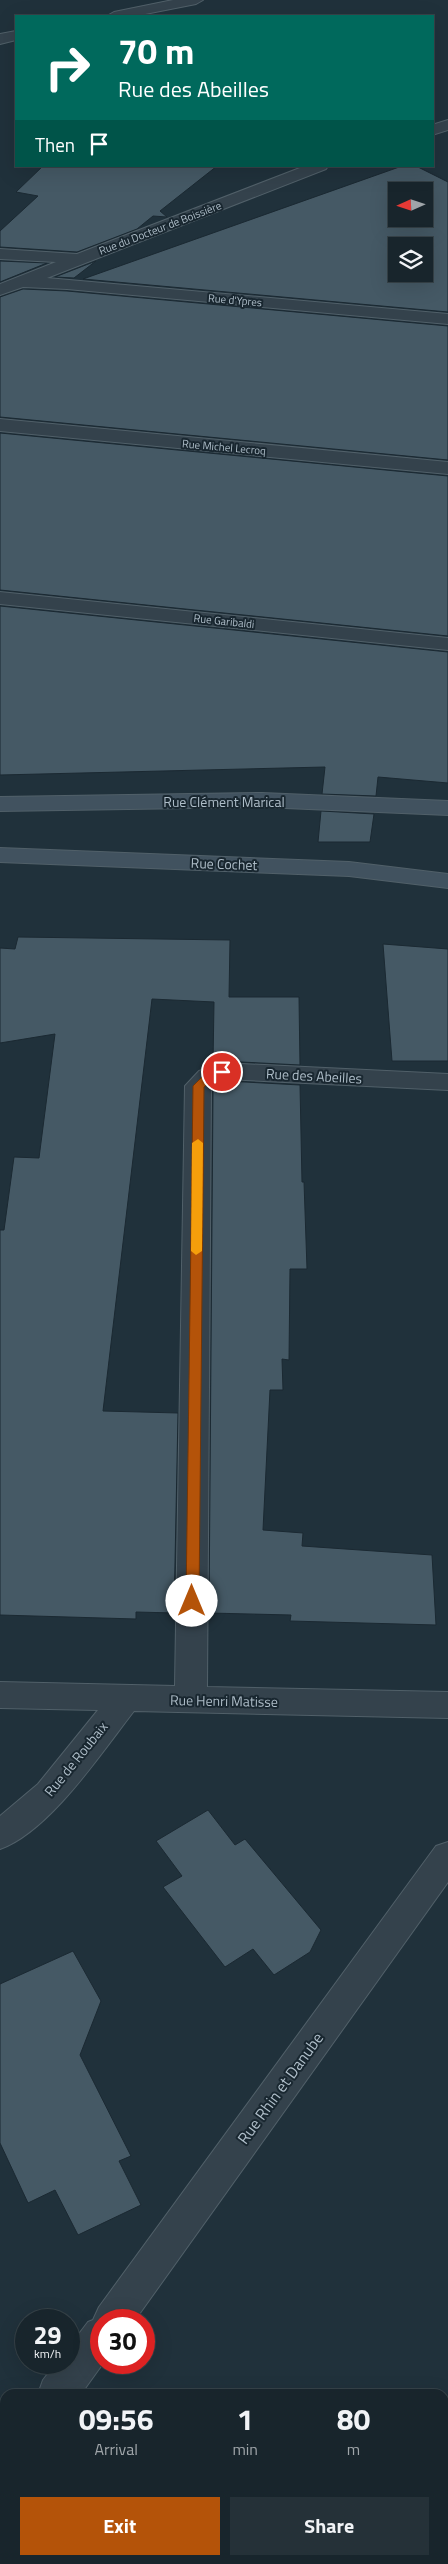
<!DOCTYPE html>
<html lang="en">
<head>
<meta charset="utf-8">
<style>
	:root { --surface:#18252c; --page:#253138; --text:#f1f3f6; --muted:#9fa5a9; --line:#364248; --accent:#b45309 }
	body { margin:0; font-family:"Titillium Web",sans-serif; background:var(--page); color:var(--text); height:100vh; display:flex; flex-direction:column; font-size:19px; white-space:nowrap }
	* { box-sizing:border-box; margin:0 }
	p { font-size:16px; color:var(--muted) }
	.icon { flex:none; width:28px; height:28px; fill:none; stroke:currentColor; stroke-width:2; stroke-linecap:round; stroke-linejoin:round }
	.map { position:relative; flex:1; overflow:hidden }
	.sheet { position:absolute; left:0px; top:2389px; width:449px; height:176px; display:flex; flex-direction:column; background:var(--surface); border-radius:15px 15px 0 0; box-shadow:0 5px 20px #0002,0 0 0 1px var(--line) }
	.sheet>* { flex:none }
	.top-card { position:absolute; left:15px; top:15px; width:419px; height:152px; border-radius:0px; box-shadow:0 5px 20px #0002,0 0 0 1px var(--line); background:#00695c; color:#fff; overflow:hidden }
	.needle { width:32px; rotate:267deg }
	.buttons { position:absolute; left:388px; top:182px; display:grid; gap:10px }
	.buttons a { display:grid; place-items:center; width:45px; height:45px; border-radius:0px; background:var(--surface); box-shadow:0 5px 20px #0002,0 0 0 1px var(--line); font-size:25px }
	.speed { position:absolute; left:15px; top:2309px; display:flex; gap:10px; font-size:25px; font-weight:700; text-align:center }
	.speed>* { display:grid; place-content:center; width:65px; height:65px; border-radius:50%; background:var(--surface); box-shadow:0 5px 20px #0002,0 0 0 1px var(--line); line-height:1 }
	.speed small { font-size:12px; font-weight:400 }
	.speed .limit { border:8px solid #d22; background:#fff; color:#111 }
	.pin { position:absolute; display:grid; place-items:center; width:42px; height:42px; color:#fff; margin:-21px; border:2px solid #fff; border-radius:50%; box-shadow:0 1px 5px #0007 }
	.me { position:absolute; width:55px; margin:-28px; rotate:0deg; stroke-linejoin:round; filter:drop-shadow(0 0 4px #0008) }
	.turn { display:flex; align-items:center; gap:18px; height:105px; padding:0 20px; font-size:22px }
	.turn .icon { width:65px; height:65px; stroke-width:2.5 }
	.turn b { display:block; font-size:35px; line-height:42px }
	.then { display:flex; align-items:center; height:48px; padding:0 20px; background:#0003; gap:10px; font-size:19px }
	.eta { display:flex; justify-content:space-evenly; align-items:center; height:85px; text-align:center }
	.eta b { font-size:30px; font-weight:700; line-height:35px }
	.action { display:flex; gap:10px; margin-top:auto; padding:10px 20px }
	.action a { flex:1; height:58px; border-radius:0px; background:var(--accent); color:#fff; font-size:20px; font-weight:700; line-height:58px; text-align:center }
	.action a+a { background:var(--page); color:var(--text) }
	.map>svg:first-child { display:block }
	.green { fill:#223c3a }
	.building { fill:#455965; stroke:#1b2932; fill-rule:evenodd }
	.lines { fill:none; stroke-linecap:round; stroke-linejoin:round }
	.street-casing { stroke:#516069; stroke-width:2 }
	.secondary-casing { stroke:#516069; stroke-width:2 }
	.street { fill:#34424c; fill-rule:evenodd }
	.secondary { fill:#41525f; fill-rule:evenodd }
	.route { fill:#b45309; stroke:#753606 }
	.slow { fill:#f59e0b }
	.labels { text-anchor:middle; stroke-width:4; stroke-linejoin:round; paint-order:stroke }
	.far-street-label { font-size:11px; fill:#aebdc8; stroke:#192730 }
	.street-label { font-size:14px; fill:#aebdc8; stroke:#192730 }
	.near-street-label { font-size:16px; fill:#aebdc8; stroke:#192730 }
</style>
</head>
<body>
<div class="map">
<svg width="448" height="2564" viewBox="0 0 448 2564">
	<rect width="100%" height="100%" fill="#20313b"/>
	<g class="green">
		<polygon points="444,2475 448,2475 448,2548 444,2551"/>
		<polygon points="271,2560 430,2560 424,2564 263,2564"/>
	</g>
	<g class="building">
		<polygon points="43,166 217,166 160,211 167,217 153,216 137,229 77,252 0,247 0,231 38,196 16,192"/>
		<path d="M402 166H416L448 182V312L83 279ZM396 191H424V219H396ZM396 246H424V274H396Z"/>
		<polygon points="0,261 47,263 0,282"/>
		<polygon points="96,261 74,278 55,277"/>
		<polygon points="23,289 67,291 448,326 448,460 0,417 0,297"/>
		<polygon points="0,433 448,476 448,636 0,590"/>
		<polygon points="0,606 448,652 448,783 378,777 376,796 322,794 325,767 0,775"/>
		<polygon points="321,811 374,814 370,842 318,842"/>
		<polygon points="18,937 230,940 229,997 299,997 300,1065 222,1061 213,1064 214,1002 152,999 103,1411 178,1413 174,1613 136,1612 136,1619 0,1615 0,1230 4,1230 14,1157 39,1158 55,1034 0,1043 0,948 15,949"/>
		<polygon points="383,944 448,949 448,1061 392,1061"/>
		<polygon points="226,1081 300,1085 302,1182 304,1182 307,1269 290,1269 289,1360 282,1359 283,1390 270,1390 263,1530 303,1533 302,1546 432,1555 436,1625 290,1621 291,1615 209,1613 213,1090"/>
		<polygon points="208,1810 235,1845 245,1839 321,1930 310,1952 274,1975 253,1949 225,1967 163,1887 182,1876 156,1841"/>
		<polygon points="73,1951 101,2001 80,2055 131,2156 119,2161 141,2205 78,2235 55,2190 28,2203 0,2143 0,1984"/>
	</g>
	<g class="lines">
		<defs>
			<g id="street">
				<polygon points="173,0 203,0 196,4 135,16 107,16 114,12"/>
				<polygon points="16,31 16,40 0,44 0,34"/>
				<polygon points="448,120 448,130 432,135 432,125"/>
				<polygon points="305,166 328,166 326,169 47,278 448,314 448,324 67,289 23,287 0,295 0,284 56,262 0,259 0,249 77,254"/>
				<polygon points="0,419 448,462 448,474 0,431"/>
				<polygon points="0,592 448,638 448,650 0,604"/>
				<path d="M222 1063 448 1074V1090L225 1079 211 1089 207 1687 448 1692V1718L134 1711C102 1752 49 1832 0 1849V1816L38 1784 98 1710 0 1708V1682L175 1686 185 1086 199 1071Z"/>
				<polygon points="448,1842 448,1882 135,2320 101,2320 101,2362 104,2362 81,2394 38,2394 43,2380 57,2362 69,2362 69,2347 88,2322 93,2320 99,2307 436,1846"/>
				<polygon points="448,2404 448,2442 444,2443 444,2405"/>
				<polygon points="5,2431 5,2475 0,2477 0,2433"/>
				<polygon points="121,2560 168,2560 166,2564 120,2564"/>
			</g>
			<g id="secondary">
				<polygon points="262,793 448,801 448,815 262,807 0,811 0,797"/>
				<polygon points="0,848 349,862 448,874 448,888 349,876 0,862"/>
			</g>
		</defs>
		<use href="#street" class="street-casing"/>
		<use href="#secondary" class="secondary-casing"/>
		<use href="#street" class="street"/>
		<use href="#secondary" class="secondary"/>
	</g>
	<polygon class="route" points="222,1068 226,1069 226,1074 212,1080 204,1087 199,1601 192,1606 186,1601 193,1086 204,1075"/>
	<polygon class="slow" points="198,1139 203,1143 202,1251 196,1255 191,1251 192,1143"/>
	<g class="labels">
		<g class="far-street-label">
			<text transform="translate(160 228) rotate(-21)" y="4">Rue du Docteur de Boissière</text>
			<text transform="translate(235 300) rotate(5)" y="4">Rue d'Ypres</text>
			<text transform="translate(224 447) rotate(5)" y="4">Rue Michel Lecroq</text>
			<text transform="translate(224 621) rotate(6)" y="4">Rue Garibaldi</text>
		</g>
		<g class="street-label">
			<text x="224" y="807">Rue Clément Marical</text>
			<text transform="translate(224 864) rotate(2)" y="5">Rue Cochet</text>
			<text transform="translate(314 1076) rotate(3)" y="5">Rue des Abeilles</text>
			<text transform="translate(224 1701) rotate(1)" y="5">Rue Henri Matisse</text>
			<text transform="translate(76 1759) rotate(-51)" y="5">Rue de Roubaix</text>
		</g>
		<g class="near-street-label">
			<text transform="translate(280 2088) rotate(-54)" y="6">Rue Rhin et Danube</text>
		</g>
	</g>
</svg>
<div class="buttons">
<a><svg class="needle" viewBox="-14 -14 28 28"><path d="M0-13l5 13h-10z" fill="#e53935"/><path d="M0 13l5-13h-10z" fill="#9fa5a9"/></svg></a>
<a><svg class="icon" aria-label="layers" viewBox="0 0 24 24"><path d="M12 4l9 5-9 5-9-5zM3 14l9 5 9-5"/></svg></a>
</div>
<div class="speed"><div>29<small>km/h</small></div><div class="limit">30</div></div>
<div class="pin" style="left:222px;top:1072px;background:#d93025"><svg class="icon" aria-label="arrive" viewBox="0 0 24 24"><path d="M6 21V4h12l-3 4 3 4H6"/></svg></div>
<svg class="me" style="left:192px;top:1601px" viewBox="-20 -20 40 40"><circle r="19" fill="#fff"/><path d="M0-13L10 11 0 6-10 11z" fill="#b45309"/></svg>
<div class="top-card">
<div class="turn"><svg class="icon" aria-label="right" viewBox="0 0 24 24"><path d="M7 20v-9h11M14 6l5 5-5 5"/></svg><div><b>70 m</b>Rue des Abeilles</div></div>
<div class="then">Then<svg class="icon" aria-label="arrive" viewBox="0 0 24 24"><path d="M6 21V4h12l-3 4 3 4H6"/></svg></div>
</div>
<section class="sheet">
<div class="eta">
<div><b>09:56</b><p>Arrival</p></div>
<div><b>1</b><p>min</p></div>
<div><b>80</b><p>m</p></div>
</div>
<div class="action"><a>Exit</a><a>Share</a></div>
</section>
</div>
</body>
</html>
